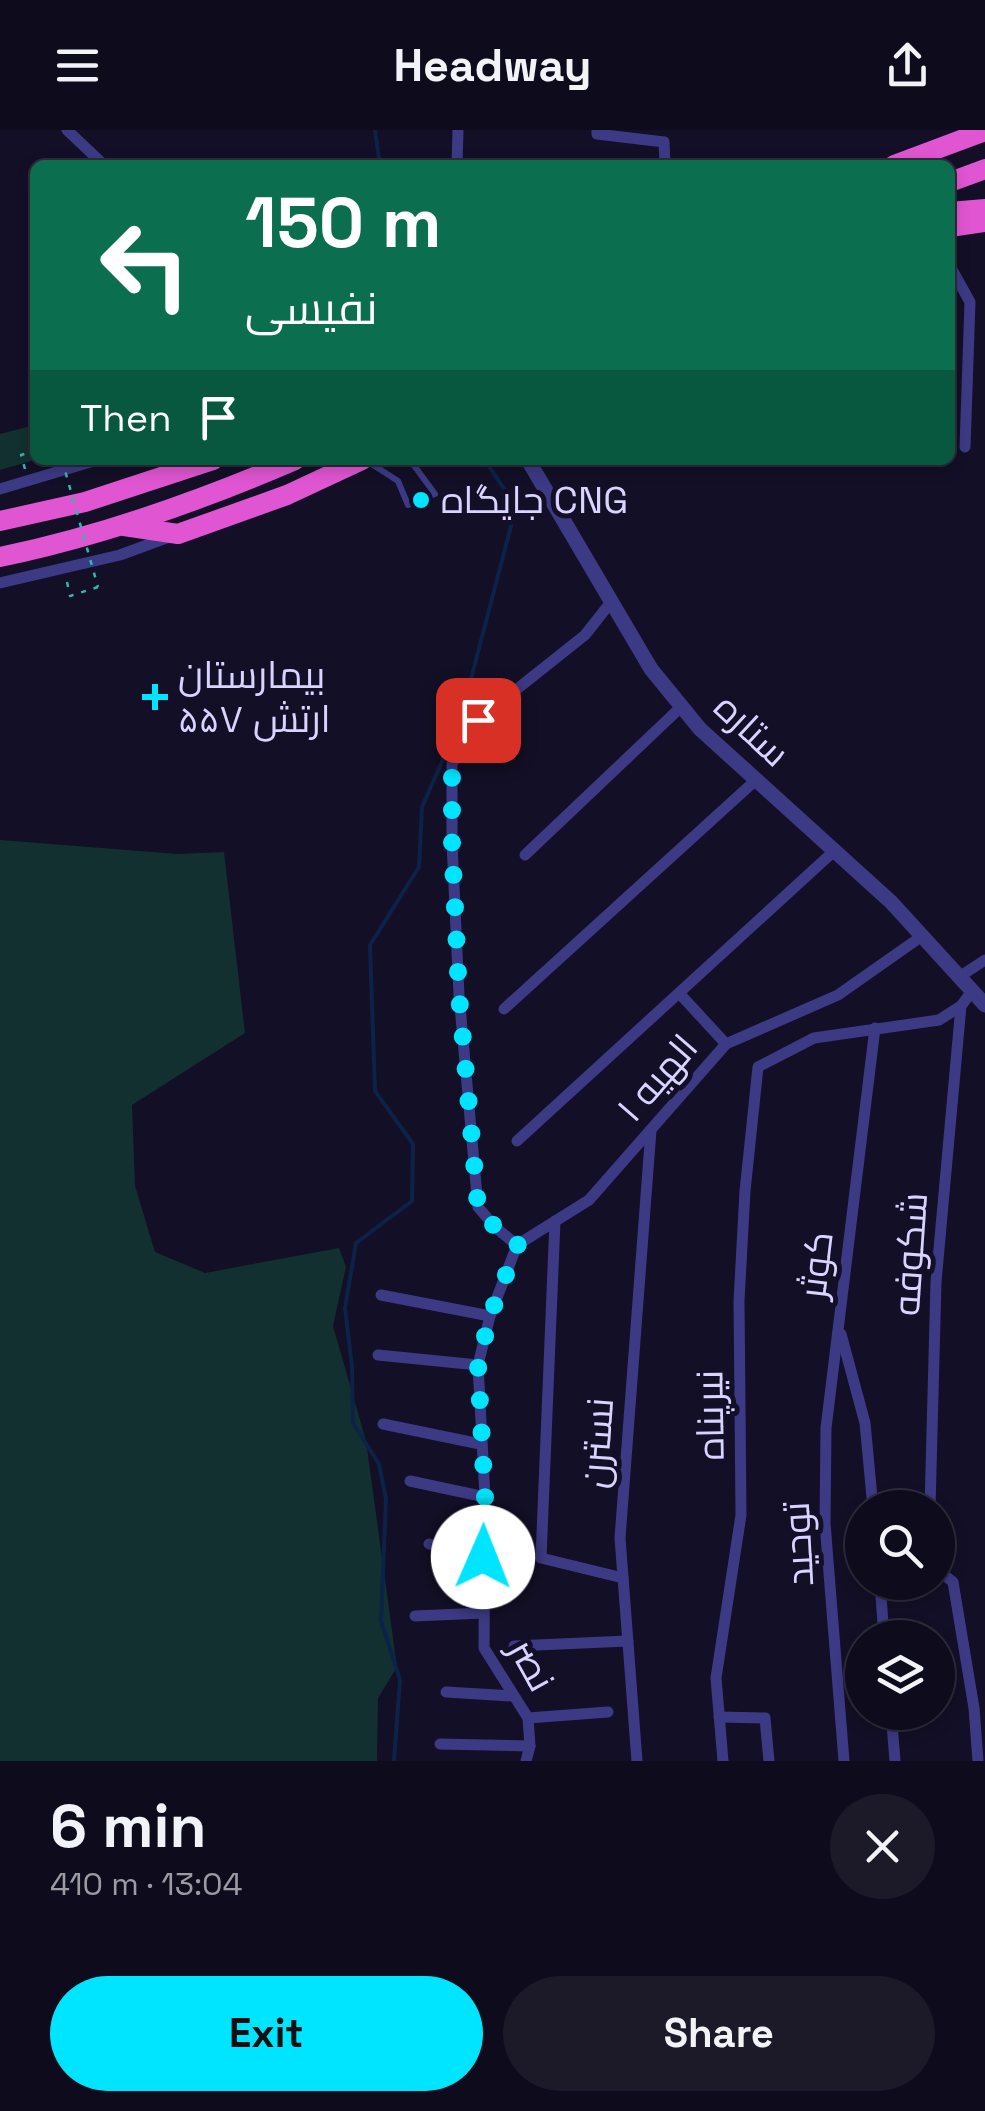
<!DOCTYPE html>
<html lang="en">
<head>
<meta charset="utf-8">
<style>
	:root { --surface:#0e0b1c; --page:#1c1929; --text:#f1f3f6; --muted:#9b9ba3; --line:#2e2b3b; --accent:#00e5ff }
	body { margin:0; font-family:"Space Grotesk",Cairo,sans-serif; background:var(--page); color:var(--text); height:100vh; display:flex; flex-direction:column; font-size:38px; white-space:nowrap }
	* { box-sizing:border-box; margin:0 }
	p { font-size:32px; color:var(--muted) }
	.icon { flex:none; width:55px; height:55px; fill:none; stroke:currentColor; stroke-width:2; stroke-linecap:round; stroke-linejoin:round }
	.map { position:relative; height:1631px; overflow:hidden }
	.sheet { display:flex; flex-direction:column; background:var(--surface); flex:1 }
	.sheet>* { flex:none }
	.guide { position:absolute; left:30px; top:30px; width:925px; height:305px; border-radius:15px; box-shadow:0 5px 15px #0003,0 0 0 2px var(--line); background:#0b6e4f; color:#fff; overflow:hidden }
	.controls { position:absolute; left:845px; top:1360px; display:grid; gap:20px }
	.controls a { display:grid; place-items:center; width:110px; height:110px; border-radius:50%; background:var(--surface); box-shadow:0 5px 15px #0003,0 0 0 2px var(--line); font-size:50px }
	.pin { position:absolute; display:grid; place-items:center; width:85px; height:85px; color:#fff; margin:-42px; border-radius:20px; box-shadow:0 5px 15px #0006 }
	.me { position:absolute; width:110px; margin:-55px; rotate:1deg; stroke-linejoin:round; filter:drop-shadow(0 0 8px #0008) }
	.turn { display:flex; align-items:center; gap:35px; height:210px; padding:0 50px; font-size:45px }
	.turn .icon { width:130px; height:130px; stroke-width:2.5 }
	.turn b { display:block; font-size:70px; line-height:85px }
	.then { display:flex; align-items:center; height:95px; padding:0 50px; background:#0003; gap:20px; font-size:38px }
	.round { display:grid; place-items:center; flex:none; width:105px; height:105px; border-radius:52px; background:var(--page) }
	.summary { display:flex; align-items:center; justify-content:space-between; height:170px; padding:0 50px }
	h1 { font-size:60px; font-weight:700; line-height:75px }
	.action { display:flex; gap:20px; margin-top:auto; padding:20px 50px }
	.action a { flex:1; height:115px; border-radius:60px; background:var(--accent); color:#111; font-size:40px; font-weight:700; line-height:115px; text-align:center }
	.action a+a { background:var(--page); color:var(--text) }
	header { display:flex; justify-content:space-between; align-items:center; height:130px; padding:0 50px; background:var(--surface); font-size:45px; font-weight:700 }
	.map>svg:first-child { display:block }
	.green { fill:#12302f }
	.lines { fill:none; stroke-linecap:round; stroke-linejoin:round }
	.stream { stroke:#0c2248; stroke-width:4 }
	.path { stroke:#2fb8b0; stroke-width:2.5; stroke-dasharray:5 8; stroke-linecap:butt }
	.service { stroke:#3d3a85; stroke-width:6 }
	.minor { stroke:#3d3a85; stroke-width:11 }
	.tertiary { stroke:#3d3a85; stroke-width:15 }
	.trunk { stroke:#e055d1; stroke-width:20 }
	.path-bridge { stroke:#2fb8b0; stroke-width:2.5; stroke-dasharray:5 8; stroke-linecap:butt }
	.route { stroke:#00e5ff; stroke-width:18; stroke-dasharray:0 32.4 }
	.poi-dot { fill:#00e5ff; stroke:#130f26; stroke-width:4 }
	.labels { text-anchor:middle; stroke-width:10; stroke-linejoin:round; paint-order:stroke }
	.poi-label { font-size:38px; fill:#d9d4ff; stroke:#130f26; text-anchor:start }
	.street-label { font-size:38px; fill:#d9d4ff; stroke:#130f26 }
</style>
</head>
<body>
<header><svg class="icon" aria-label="menu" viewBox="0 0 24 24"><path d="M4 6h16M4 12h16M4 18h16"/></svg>Headway<svg class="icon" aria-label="share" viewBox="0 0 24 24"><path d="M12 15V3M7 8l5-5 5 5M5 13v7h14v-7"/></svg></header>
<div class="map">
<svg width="985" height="1631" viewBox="0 0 985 1631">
	<rect width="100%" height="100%" fill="#130f26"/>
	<g class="green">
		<polygon points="35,295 35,330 0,340 0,304"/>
		<polygon points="0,710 178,724 224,722 245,903 132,975 135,1056 155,1122 205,1143 339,1118 346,1137 333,1196 366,1311 397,1537 378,1568 377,1631 0,1631"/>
	</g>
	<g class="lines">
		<g class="stream">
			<polyline points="375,0 380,35"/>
			<polyline points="394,1631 400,1550 381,1491 386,1369 379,1334 353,1293 352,1236 345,1178 356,1113 412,1071 413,1014 375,961 370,815 419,737 422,677 460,591 516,377 485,330"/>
		</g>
		<g class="path">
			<polyline points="25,339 21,325 35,321"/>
			<polyline points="67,452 70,466 98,457"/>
		</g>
		<polyline class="service" points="367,331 398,351 408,375 435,364 410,330"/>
		<g class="minor">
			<polyline points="67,0 104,35"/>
			<polyline points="597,0 597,4 664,12 665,35"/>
			<polyline points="457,35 458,0"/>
			<polyline points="950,136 970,172 965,317"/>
			<polyline points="0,359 97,330"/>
			<polyline points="0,453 120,425 169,407"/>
			<polyline points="525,725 681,577"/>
			<polyline points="959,847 985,830"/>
			<polyline points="679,863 726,914"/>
			<polyline points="504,879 757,649"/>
			<polyline points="517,1011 833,722"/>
			<polyline points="555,1091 541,1428 623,1448"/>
			<polyline points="517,1115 495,1097 478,1077 459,865 452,712 452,634 478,590 585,505 611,472"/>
			<polyline points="517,1115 490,1186 478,1235 485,1367 484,1518 528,1588 530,1616 526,1631"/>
			<polyline points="517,1115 589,1070 726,914 838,865 922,806"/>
			<polyline points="381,1165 490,1186"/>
			<polyline points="841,1204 865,1293 873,1378"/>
			<polyline points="378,1225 478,1235"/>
			<polyline points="383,1294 480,1314"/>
			<polyline points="410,1351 485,1367"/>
			<polyline points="930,1378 936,1152 961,876"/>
			<polyline points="429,1414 483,1427"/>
			<polyline points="938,1440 953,1452 974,1578 978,1631"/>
			<polyline points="880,1452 884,1508"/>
			<polyline points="415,1486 483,1483"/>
			<polyline points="514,1516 628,1511"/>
			<polyline points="446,1562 512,1566"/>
			<polyline points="891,1582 895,1631"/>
			<polyline points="719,1587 765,1588 769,1631"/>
			<polyline points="528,1588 608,1582"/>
			<polyline points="440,1614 530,1616"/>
			<polyline points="637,1631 620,1408 651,1000"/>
			<polyline points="723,1631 716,1548 741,1385 739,1171 745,1061 758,937 814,908 939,890 961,876 972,861"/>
			<polyline points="844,1631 825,1393 826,1298 875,898"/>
		</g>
		<polyline class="tertiary" points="528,330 651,539 700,599 891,772 985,875"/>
		<g class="trunk">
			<polyline points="894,35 985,1"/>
			<polyline points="950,52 985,39"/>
			<polyline points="950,82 985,79"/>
			<polyline points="950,97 985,92"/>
			<polyline points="0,391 85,372 213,330"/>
			<polyline points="124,396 178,404 287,365 362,330"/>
			<path d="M0 427C102 406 200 371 295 330"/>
		</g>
		<polyline class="path-bridge" points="62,330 98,457"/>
	</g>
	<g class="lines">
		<polyline class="route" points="478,590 452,634 452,712 459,865 478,1077 495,1097 518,1114 490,1186 478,1235 485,1367 483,1427"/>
	</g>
	<g class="poi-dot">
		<circle cx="421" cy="370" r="10"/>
		<path d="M150 552h10v10h10v10h-10v10h-10v-10h-10v-10h10z"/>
	</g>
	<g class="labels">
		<g class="poi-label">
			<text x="441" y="383">جایگاه CNG</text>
			<text x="178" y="558">بیمارستان<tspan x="178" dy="44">۵۵۷ ارتش</tspan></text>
		</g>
		<g class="street-label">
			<text transform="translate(752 600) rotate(43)" y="13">ستاره</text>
			<text transform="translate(657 948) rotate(-49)" y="13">الهیه ۱</text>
			<text transform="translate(910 1124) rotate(-86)" y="13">شکوفه</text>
			<text transform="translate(816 1135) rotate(-83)" y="13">کوثر</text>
			<text transform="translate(710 1285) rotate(-91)" y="13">نیرپناه</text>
			<text transform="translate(597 1313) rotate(-86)" y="13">نسترن</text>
			<text transform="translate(798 1414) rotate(-93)" y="13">توحید</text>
			<text transform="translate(532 1535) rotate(61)" y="13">نصر</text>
		</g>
	</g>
</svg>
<div class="controls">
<a><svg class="icon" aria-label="search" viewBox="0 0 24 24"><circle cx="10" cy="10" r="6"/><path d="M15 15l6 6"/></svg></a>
<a><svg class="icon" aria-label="layers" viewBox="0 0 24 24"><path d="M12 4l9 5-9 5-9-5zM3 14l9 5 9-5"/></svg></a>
</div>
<div class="pin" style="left:478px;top:590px;background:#d93025"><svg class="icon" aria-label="arrive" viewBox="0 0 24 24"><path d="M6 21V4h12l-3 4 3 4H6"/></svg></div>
<svg class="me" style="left:483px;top:1427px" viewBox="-20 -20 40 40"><circle r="19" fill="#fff"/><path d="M0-13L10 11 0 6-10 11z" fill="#00e5ff"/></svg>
<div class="guide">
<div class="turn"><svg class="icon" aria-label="left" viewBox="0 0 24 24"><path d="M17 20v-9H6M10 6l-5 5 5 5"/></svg><div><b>150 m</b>نفیسی</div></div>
<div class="then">Then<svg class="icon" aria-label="arrive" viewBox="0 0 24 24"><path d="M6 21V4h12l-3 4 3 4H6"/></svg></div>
</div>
</div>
<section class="sheet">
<div class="summary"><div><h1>6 min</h1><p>410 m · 13:04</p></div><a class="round"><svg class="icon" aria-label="close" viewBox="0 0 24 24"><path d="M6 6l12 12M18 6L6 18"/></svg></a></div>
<div class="action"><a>Exit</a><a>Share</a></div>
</section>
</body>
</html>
